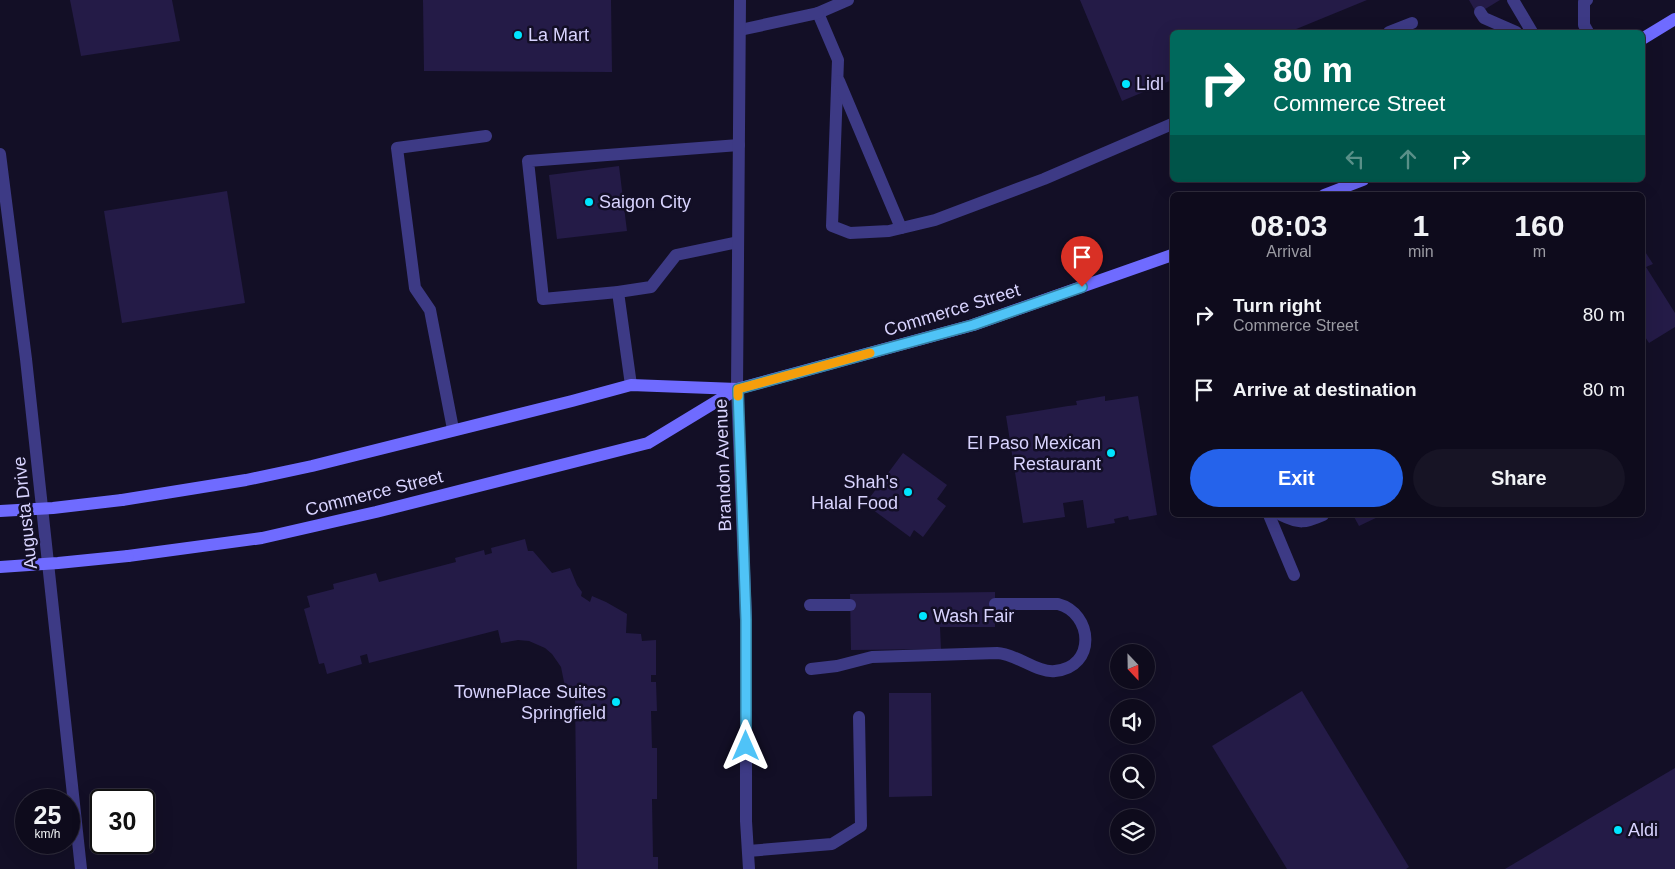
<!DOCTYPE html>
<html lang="en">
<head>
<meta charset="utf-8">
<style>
	:root { --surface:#0e0b1c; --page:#171425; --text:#f1f3f6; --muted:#9b9ba3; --line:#2e2b3b; --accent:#2563eb }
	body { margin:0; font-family:Helvetica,sans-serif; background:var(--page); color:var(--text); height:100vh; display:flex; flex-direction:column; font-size:19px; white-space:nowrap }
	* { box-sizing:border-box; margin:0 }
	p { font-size:16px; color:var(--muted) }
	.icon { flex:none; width:28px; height:28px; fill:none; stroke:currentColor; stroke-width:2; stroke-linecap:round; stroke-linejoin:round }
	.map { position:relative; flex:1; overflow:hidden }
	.side { position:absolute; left:1170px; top:192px; width:475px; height:325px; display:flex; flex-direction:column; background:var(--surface); border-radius:8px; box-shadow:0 5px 20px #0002,0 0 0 1px var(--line) }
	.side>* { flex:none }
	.top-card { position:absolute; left:1170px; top:30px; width:475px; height:152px; border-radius:8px; box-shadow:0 5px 20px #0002,0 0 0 1px var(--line); background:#00695c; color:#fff; overflow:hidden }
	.needle { width:32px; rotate:158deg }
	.tools { position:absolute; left:1110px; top:644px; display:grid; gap:10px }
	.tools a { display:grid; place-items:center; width:45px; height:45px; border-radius:50%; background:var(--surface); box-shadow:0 5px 20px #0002,0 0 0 1px var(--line); font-size:25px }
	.speed { position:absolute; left:15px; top:789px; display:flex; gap:10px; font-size:25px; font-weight:700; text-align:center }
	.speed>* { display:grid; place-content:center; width:65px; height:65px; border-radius:50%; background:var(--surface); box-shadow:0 5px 20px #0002,0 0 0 1px var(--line); line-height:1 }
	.speed small { font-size:12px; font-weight:400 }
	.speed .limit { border:2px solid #111; border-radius:8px; background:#fff; color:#111 }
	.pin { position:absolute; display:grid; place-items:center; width:42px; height:42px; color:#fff; margin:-51px -21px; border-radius:50% 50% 50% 0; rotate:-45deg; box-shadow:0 0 5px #0007 }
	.pin .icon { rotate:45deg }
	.me { position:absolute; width:55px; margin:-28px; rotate:0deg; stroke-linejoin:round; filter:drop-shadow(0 0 4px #0008) }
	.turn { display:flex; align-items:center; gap:18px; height:105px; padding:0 20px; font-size:22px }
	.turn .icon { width:65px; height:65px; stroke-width:2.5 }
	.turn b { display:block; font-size:35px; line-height:42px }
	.lanes { display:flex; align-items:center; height:48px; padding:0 20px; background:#0003; justify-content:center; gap:25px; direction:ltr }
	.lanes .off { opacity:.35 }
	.eta { display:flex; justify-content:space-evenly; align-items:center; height:85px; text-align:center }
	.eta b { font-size:30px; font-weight:600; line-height:35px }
	.action { display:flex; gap:10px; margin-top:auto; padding:10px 20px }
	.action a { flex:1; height:58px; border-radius:30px; background:var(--accent); color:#fff; font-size:20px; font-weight:600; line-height:58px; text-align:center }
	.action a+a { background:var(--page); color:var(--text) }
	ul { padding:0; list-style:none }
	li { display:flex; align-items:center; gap:15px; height:75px; padding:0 20px }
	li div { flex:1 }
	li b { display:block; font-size:19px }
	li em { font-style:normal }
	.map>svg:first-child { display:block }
	.building { fill:#241b47 }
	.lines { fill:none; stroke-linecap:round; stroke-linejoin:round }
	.service { stroke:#3d3a85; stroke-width:12 }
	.minor { stroke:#3d3a85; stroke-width:12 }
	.tertiary { stroke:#3d3a85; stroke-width:12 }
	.secondary { stroke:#6f6bff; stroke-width:12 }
	.secondary-bridge { stroke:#6f6bff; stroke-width:12 }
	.route-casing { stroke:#337fa1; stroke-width:12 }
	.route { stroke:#4fc3f7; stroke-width:9 }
	.slow { stroke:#f59e0b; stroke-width:9 }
	.poi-dot { fill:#00e5ff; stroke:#130f26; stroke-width:2 }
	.labels { text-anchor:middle; stroke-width:5; stroke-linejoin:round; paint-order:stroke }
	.poi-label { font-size:18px; fill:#d9d4ff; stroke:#130f26; text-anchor:start }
	.street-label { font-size:18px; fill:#d9d4ff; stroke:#130f26 }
</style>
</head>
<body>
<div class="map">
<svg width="1675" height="869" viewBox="0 0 1675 869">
	<rect width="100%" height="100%" fill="#130f26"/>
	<g class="building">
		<polygon points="70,0 172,0 180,41 81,56"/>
		<polygon points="423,0 611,0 612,72 424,71"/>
		<polygon points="1080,0 1367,0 1289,32 1172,32 1172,80 1122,101"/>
		<polygon points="1469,0 1500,0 1477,14"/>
		<polygon points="619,166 627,231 557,239 549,175"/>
		<polygon points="227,191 245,303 122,323 104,211"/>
		<polygon points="1642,247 1653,264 1646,267 1675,313 1675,327 1649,343 1642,332"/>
		<polygon points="1105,396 1105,401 1138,396 1157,515 1129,520 1128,516 1114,519 1115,523 1087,528 1083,500 1063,503 1065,517 1023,523 1006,416 1068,406 1077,405 1076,401"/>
		<polygon points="903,453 947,485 937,499 946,506 923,537 914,530 910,537 865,504"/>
		<polygon points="1353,515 1382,515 1359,526"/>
		<polygon points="525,539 528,551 533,551 552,573 570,568 577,585 582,592 581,596 590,602 592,596 606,602 627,614 626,633 641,634 642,641 656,640 656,675 651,675 651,682 656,682 657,711 651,711 652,748 657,748 657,799 652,799 653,857 658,857 658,869 577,869 575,692 566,692 561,667 552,654 545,648 529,641 518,640 501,643 498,630 369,663 367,654 360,656 362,664 327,674 324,663 319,664 304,609 310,607 307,596 334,589 333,584 376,573 379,582 456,562 455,558 484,550 485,555 492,553 491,548"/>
		<polygon points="995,592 995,627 940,627 941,649 851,650 850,594"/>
		<polygon points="1302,691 1409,867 1406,869 1287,869 1212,746"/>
		<polygon points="889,693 931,693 932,796 889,797"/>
		<polygon points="1675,768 1675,869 1505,869 1592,817"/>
	</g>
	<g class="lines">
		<g class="service">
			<polyline points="848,0 818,13 838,60 832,226 850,233 889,231 935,220 1044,179 1172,124"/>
			<polyline points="1513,0 1532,32"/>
			<polyline points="1587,0 1584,2 1584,25 1588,32"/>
			<polyline points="1480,12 1484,18 1516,32"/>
			<polyline points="740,30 818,13"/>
			<polyline points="1389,32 1412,23"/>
			<polyline points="839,81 901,228"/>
			<polyline points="738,242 676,255 651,287 618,292 543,299 528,161 739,145"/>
			<polyline points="618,292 631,385"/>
			<polyline points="453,429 430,310 415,288 397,148 486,136"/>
			<polyline points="1269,515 1294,575"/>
			<path d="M1281 515C1299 524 1305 523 1323 515"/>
			<polyline points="810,605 850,605"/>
			<path d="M811 669 837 666 872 657 997 653C1017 654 1037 673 1055 671 1097 667 1093 613 1058 604H995"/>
			<polyline points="748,851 832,844 861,826 859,717"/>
		</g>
		<g class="minor">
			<polyline points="0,154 26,359 81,869"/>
			<polyline points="737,389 746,620 746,821 749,869"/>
		</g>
		<polyline class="tertiary" points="737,389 740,0"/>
		<g class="secondary">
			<polyline points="1642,39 1675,19"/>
			<polyline points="1324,195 1363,180"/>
			<polyline points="122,500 246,480 312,466 572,401 631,385 737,389"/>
			<polyline points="128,556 262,538 376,512 648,443 737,389 973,325 1172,255"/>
		</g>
		<g class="secondary-bridge">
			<polyline points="0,511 53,508 122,500"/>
			<polyline points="0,567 58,563 128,556"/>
		</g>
	</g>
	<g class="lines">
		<defs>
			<polyline id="route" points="746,746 746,620 738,389 973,325 1082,287"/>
		</defs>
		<use href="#route" class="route-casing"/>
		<use href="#route" class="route"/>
		<polyline class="slow" points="738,396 738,389 870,353"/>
	</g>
	<g class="poi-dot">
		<circle cx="518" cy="35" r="5"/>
		<circle cx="1126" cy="84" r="5"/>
		<circle cx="589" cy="202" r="5"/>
		<circle cx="1111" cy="453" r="5"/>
		<circle cx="908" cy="492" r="5"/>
		<circle cx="923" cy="616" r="5"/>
		<circle cx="616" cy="702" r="5"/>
		<circle cx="1618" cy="830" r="5"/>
	</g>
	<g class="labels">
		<g class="poi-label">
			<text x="528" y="41">La Mart</text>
			<text x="1136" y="90">Lidl</text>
			<text x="599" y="208">Saigon City</text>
			<text x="1101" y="449" text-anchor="end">El Paso Mexican<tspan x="1101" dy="21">Restaurant</tspan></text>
			<text x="898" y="488" text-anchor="end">Shah's<tspan x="898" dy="21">Halal Food</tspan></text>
			<text x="933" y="622">Wash Fair</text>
			<text x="606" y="698" text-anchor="end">TownePlace Suites<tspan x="606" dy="21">Springfield</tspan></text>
			<text x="1628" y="836">Aldi</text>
		</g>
		<g class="street-label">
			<text transform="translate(952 310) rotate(-17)" y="6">Commerce Street</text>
			<text transform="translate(723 465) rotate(-92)" y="6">Brandon Avenue</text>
			<text transform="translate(374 493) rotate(-14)" y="6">Commerce Street</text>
			<text transform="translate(25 513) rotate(-96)" y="6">Augusta Drive</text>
		</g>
	</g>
</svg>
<div class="tools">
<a><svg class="needle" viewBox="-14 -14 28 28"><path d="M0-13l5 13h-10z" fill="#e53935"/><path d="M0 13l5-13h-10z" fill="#9b9ba3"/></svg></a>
<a><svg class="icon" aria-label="sound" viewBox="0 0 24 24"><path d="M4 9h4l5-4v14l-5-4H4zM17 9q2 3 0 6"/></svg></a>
<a><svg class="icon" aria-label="search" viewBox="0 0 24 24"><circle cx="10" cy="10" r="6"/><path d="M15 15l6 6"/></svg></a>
<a><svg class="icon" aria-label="layers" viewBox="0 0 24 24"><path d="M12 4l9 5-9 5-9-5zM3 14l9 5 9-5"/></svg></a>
</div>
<div class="speed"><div>25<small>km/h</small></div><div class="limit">30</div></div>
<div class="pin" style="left:1082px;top:287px;background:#d93025"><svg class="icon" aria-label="arrive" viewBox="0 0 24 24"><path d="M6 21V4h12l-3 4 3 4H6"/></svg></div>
<svg class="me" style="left:746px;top:746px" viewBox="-20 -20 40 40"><path d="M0-17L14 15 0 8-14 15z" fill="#4fc3f7" stroke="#fff" stroke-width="4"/></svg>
<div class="top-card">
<div class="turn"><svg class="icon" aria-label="right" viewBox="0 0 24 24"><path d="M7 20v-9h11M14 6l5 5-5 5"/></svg><div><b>80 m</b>Commerce Street</div></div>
<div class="lanes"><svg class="icon off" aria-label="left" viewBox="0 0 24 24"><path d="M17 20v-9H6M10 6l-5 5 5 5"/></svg><svg class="icon off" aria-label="ahead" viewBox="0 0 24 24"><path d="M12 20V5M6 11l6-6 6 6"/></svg><svg class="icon" aria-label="right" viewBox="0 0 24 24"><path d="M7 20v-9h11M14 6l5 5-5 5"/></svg></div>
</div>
<section class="side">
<div class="eta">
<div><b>08:03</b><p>Arrival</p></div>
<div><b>1</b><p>min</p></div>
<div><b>160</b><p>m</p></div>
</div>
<ul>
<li><svg class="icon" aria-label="right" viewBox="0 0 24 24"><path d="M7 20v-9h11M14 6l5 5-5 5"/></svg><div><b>Turn right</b><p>Commerce Street</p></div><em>80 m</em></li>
<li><svg class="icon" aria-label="arrive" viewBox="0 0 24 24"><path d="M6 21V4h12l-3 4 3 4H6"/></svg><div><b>Arrive at destination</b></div><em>80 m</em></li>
</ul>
<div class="action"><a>Exit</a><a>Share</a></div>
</section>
</div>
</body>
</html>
